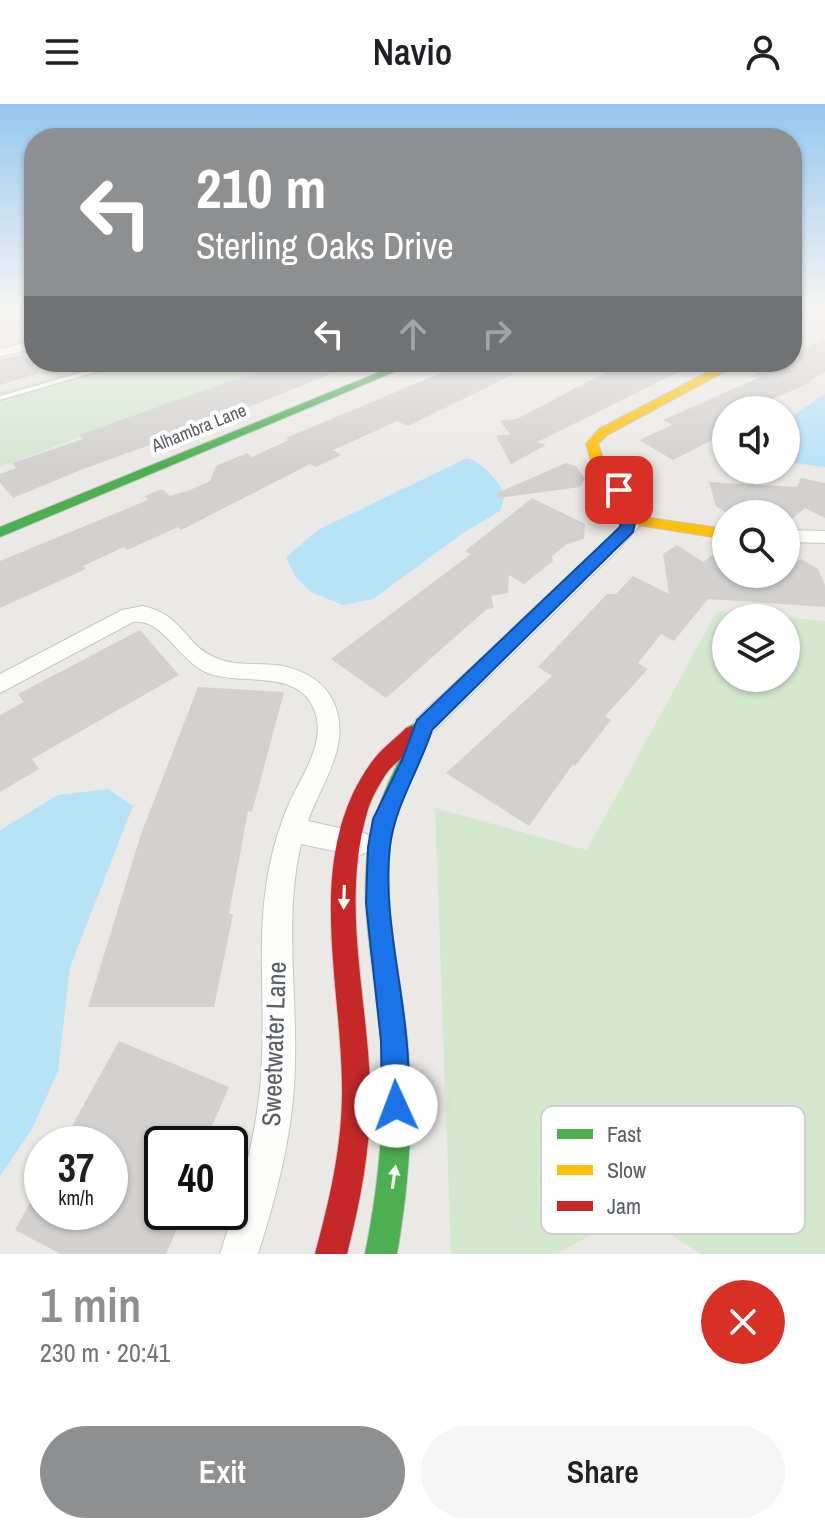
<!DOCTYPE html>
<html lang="en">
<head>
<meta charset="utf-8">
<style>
	:root { --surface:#fff; --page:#f6f6f6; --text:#202124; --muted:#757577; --accent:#8d8f91 }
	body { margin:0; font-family:"Archivo Narrow",sans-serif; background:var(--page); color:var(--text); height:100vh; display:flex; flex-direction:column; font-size:30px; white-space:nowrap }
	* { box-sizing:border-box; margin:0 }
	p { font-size:26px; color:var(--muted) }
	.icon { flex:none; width:44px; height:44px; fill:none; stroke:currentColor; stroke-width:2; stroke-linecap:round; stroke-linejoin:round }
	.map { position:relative; height:1150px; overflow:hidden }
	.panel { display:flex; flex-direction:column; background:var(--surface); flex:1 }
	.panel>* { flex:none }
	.guide { position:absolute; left:24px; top:24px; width:778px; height:244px; border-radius:32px; box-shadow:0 2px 6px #0004; background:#8d8f91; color:#fff; overflow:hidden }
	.tools { position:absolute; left:712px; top:292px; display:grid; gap:16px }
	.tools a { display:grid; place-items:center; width:88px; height:88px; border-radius:50%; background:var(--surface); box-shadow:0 2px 6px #0004; font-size:40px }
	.speed { position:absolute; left:24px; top:1022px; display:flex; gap:16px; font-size:40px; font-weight:700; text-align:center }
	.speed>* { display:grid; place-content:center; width:104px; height:104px; border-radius:50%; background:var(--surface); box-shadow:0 2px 6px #0004; line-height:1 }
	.speed small { font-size:20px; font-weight:400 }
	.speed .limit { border:4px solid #111; border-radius:12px; background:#fff; color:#111 }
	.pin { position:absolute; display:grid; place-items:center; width:68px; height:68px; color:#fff; margin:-34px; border-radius:16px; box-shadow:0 4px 12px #0006 }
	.me { position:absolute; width:88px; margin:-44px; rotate:358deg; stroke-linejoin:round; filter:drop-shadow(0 0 6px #0008) }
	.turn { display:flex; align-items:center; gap:28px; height:168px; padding:0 40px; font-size:36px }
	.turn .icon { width:104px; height:104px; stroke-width:2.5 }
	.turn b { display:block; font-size:56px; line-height:68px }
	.lanes { display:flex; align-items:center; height:76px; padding:0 40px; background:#0003; justify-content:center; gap:40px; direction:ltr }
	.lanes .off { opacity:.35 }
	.round { display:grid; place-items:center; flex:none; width:84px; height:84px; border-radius:42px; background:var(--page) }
	.overview { display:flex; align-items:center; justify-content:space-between; height:136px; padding:0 40px }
	h1 { font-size:48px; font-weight:600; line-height:60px; color:var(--accent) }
	.primary-button { display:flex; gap:16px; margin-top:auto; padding:16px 40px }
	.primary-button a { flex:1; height:92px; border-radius:48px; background:var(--accent); color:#fff; font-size:32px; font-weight:600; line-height:92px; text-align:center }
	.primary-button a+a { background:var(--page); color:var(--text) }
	header { display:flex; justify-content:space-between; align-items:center; height:104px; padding:0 40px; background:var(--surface); font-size:36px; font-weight:600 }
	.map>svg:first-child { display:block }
	.green { fill:#d4e8ce; fill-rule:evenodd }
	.water { fill:#b7e3f7 }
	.building { fill:#d3d1cf }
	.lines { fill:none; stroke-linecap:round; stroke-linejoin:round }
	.lane-casing { stroke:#c6c6c5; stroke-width:2 }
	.street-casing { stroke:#c6c6c5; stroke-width:2 }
	.fast-casing { stroke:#c6c6c6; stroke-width:2 }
	.slow-casing { stroke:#c6c6c6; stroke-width:2 }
	.jam-casing { stroke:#c6c6c6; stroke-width:2 }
	.lane { fill:#fcfcfb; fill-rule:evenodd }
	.street { fill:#fcfcfb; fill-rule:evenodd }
	.fast { fill:#4caf50; fill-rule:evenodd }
	.slow { fill:#ffc107; fill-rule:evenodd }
	.jam { fill:#c62828; fill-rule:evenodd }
	.oneway { fill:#f6fbf6 }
	.route { fill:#1a73e8; stroke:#114b97; stroke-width:2 }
	.labels { text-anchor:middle; stroke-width:8; stroke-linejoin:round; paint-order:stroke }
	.far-street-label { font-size:18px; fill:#5a5f64; stroke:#fff }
	.near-street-label { font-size:26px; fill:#5a5f64; stroke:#fff }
	.key { fill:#fff; stroke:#cecfd0; stroke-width:2 }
	.key-label { font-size:22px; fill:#5a5f64 }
</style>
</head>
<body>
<header><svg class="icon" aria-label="menu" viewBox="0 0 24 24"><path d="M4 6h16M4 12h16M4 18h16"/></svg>Navio<svg class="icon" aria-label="person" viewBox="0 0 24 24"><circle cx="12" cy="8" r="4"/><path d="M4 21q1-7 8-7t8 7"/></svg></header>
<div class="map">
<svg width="825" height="1150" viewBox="0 0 825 1150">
	<rect width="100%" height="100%" fill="#ebe9e5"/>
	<g class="green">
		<polygon points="113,258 280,258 0,363 0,288"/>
		<path d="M717 507 825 517V1150H701L633 1106 557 1150H451L435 704 587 746ZM726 514H786V574H726Z"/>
	</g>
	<g class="water">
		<polygon points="825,290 825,363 786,358 786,316"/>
		<path d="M467 354C486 361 495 373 505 391L500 407 466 427 373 495 343 501 311 488 295 472 286 453 318 426Z"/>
		<polygon points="108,685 133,702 70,863 58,967 32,1025 0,1072 0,726 58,691"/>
	</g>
	<g class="building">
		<polygon points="825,235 825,268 808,277 811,278 768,297 787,306 726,306 726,329 673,356 639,336 672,321 663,316 760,273 749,273 778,258 792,258 792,251"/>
		<polygon points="22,250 39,269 0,281 0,256"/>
		<polygon points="283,258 308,258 330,270 232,310 229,308 210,313 170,328 175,332 83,365 13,394 0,379 0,370 16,364 12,359 83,335 79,331"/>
		<polygon points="467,258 489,258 514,270 408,322 397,317 360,334 333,346 341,351 316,363 310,360 181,426 178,423 127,446 124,443 83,462 86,465 0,504 0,457 148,396 145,392 162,385 170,392 190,386 210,377 216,362 247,349 252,353 289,336 286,334"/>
		<polygon points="625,258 699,258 537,338 546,341 511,360 496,332 510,330 500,317 517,315"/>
		<polygon points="566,359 576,362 585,375 580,383 498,394 497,389"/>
		<polygon points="801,374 825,379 825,414 805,404 791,416 786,410 762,410 748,403 738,410 728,410 716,402 709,378 797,383"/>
		<polygon points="532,394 585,420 584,435 567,440 552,452 553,457 524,480 509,471 508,489 491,492 494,504 487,505 386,594 331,555 471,450 465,447"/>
		<polygon points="677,441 703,458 713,451 726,459 726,470 786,470 786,464 801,455 818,465 825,481 825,503 708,495 674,537 661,530 638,559 648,565 605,612 611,616 575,662 573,660 529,722 446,669 552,572 538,563 607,490 616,490 633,472 669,490 663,450"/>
		<polygon points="140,526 179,571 32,655 39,665 0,688 0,611 24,598 18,590"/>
		<polygon points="198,583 284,588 252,708 248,707 229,810 233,810 214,903 88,903 141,730"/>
		<polygon points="119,937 229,983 204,1040 162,1040 162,1108 184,1108 166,1150 61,1150 15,1126 42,1077 42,1108 110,1108 110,1040 62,1040"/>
	</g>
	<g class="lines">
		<defs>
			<polygon id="lane" points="126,258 138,258 89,270 0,296 0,292 86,267"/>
			<g id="street">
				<polygon points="814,201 825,201 825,204 792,226 792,217"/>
				<polygon points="34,236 34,244 0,253 0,245"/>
				<polygon points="630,411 636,412 639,422 615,449 432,629 424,632 416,629 412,622 416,615 603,441 621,421 624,412"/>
				<polygon points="786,426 825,427 825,439 786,438"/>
				<path d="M143 502C184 511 184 541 216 554 237 563 261 558 283 562 304 567 322 576 332 595 354 638 322 677 308 717L367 730 371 739 367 748 358 752 301 740C284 813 297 885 295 959 294 1025 278 1087 258 1150H220C241 1086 260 1022 262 955 265 889 256 825 270 760 274 740 280 721 288 702 300 673 328 639 314 605 298 565 243 581 210 570 178 558 164 514 133 518L0 589V570L122 506Z"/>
			</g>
			<g id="fast">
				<polygon points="404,258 418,258 0,433 0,423"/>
				<path d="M424 614 431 616 434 622C418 661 395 700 390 742 382 810 403 876 408 943 414 1012 409 1081 397 1150H365C379 1080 386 1009 381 938 376 872 358 804 369 738 375 702 393 670 408 636L403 630 406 624Z"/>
			</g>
			<polygon id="slow" points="734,258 749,258 720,270 607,331 598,340 605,360 636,412 726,425 726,435 625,419 592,360 586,340 599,325 712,266"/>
			<path id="jam" d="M413 622 420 624 423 630C415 646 396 656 386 670 379 681 370 696 367 709 341 799 367 890 370 981 372 1038 361 1095 347 1150H315C330 1095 343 1039 342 981 341 875 304 752 371 659 380 646 395 635 406 624Z"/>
		</defs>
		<use href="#lane" class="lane-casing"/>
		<use href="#street" class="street-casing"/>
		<use href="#fast" class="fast-casing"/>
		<use href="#slow" class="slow-casing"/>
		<use href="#jam" class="jam-casing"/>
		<use href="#lane" class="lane"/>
		<use href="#street" class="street"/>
		<use href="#fast" class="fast"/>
		<use href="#slow" class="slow"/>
		<use href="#jam" class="jam"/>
	</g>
	<defs><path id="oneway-solid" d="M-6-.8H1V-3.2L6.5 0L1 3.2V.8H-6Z" transform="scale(2)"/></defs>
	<g class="oneway">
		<use href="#oneway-solid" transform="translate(344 793) rotate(92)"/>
		<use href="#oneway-solid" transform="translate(394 1073) rotate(-82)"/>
	</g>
	<linearGradient id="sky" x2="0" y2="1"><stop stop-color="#94c7ee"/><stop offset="0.56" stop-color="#f6f5f3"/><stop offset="1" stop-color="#f6f5f3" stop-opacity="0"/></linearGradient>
	<rect width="825" height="362" fill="url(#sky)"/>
	<path class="route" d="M619 382C634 391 638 412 633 428L432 626C420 664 395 701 390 742 382 813 405 885 408 957 409 975 413 995 406 1012L396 1016 386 1012 382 1002 381 937 366 799 368 743 373 715 402 656 417 616 620 423 622 408 612 386Z"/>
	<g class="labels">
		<g class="far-street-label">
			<text transform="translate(199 324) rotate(-22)" y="6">Alhambra Lane</text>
		</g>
		<g class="near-street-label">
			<text transform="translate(274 940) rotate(-88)" y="9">Sweetwater Lane</text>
		</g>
	</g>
	<rect x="541" y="1002" width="264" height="128" rx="12" class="key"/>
	<rect x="557" y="1025" width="36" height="10" fill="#4caf50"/>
	<rect x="557" y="1061" width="36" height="10" fill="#ffc107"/>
	<rect x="557" y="1097" width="36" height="10" fill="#c62828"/>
	<g class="key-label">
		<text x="607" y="1038">Fast</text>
		<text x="607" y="1074">Slow</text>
		<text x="607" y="1110">Jam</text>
	</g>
</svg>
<div class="tools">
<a><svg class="icon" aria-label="sound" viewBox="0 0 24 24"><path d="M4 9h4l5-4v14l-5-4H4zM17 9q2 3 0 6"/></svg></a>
<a><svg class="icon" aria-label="search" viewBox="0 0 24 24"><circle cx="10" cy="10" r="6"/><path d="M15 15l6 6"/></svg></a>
<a><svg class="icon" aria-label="layers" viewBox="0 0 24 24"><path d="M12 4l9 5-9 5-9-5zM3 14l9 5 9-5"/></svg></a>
</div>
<div class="speed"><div>37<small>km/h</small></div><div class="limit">40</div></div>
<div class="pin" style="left:619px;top:386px;background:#d93025"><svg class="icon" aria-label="arrive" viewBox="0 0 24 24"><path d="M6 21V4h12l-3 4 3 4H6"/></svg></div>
<svg class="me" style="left:396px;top:1002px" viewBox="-20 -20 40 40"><circle r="19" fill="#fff"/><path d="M0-13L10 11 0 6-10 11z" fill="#1a73e8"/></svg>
<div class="guide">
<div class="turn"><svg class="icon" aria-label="left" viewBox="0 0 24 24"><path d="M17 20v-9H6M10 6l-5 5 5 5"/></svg><div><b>210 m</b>Sterling Oaks Drive</div></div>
<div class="lanes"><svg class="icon" aria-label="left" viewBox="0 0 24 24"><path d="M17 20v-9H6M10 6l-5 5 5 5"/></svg><svg class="icon off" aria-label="ahead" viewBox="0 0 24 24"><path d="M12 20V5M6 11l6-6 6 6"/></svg><svg class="icon off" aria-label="right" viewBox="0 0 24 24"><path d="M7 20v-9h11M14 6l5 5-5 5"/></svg></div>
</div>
</div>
<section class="panel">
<div class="overview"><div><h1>1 min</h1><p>230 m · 20:41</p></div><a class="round" style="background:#d93025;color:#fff"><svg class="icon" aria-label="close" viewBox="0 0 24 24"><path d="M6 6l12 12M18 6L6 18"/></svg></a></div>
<div class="primary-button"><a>Exit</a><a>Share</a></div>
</section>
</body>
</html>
